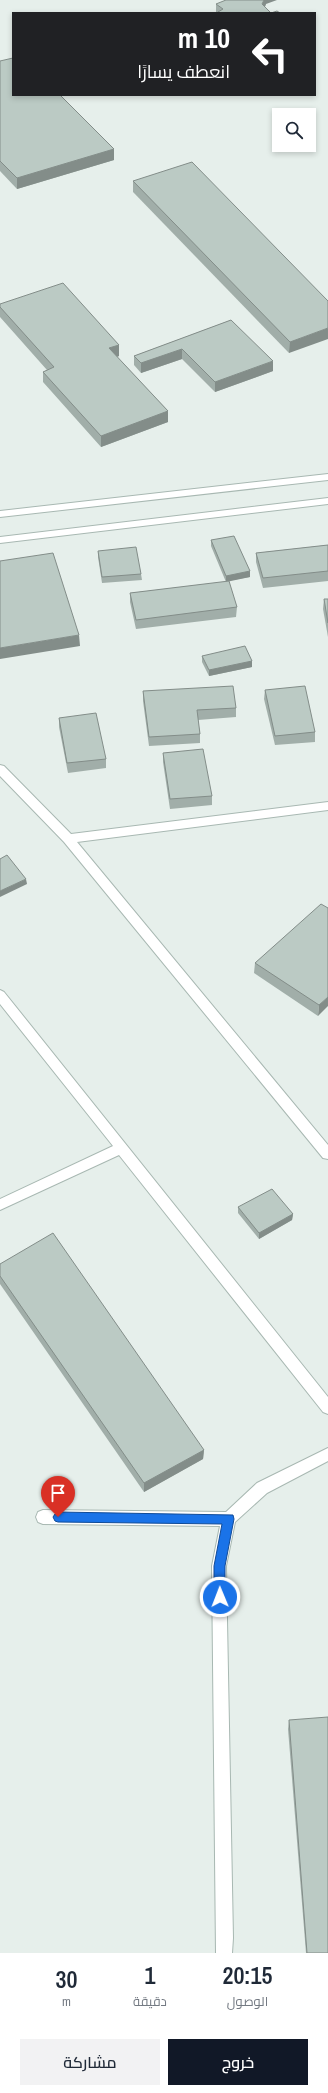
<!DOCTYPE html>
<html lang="ar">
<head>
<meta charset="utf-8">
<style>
	:root { --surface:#fff; --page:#f2f2f3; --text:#1f2937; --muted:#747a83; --accent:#111827 }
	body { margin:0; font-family:"Archivo Narrow",Cairo,sans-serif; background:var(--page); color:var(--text); direction:rtl; height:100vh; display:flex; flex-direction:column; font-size:15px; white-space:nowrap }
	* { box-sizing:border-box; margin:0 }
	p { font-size:13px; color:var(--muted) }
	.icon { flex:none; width:22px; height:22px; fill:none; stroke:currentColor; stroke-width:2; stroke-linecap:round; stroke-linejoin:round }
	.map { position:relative; height:1953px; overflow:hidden; direction:ltr }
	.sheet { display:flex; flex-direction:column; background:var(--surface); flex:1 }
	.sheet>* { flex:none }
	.top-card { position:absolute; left:12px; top:12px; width:304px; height:84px; border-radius:0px; box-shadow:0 2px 6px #0003; direction:rtl; background:#202124; color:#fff; overflow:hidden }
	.fabs { position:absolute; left:272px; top:108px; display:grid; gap:8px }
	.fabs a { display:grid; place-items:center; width:44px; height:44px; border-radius:0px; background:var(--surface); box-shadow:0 2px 6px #0003; font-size:20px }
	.pin { position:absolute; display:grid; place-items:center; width:34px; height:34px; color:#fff; margin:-41px -17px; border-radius:50% 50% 50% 0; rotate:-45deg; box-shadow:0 0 4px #0007 }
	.pin .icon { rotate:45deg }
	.me { position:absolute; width:44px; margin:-22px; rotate:359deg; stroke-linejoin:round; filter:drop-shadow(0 0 3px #0008) }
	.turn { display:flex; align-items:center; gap:14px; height:84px; padding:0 20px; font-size:18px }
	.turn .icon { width:52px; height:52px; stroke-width:2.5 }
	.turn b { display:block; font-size:28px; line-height:34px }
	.eta { display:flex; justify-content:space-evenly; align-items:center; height:68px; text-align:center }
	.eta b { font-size:24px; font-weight:600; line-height:28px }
	.cta { display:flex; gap:8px; margin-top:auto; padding:8px 20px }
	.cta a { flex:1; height:46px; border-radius:0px; background:var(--accent); color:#fff; font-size:16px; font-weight:600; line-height:46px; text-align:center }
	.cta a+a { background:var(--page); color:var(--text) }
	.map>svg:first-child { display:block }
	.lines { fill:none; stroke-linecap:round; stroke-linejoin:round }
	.street-casing { stroke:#a8b8b2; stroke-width:2 }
	.street { fill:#fff; fill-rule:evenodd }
	.wall { fill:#a1aea9 }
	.shaded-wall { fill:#838d89 }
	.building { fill:#bbcac4; stroke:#838d89 }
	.route { fill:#1a73e8; stroke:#114b97 }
</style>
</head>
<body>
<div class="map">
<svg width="328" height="1953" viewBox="0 0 328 1953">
	<rect width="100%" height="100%" fill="#e6efeb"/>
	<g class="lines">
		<defs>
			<g id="street">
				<polygon points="328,474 328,480 0,517 0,511"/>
				<polygon points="328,498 328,504 0,543 0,537"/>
				<polygon points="0,765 4,766 71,834 328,802 328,810 77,842 328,1145 328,1159 323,1158 64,842 0,776"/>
				<polygon points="0,990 4,992 328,1397 328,1414 323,1412 119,1155 0,1210 0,1199 113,1146 0,1004"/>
				<polygon points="328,1448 328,1461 267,1493 235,1522 226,1566 233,1938 232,1953 216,1953 212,1566 220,1526 43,1524 38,1522 36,1517 38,1512 43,1510 226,1512 257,1483"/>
			</g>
		</defs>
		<use href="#street" class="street-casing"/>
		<use href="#street" class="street"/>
	</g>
	<g class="wall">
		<polygon points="216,4 266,4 265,7 271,13 216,13"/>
		<polygon points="0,61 114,149 114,160 17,189 0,171"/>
		<polygon points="133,181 328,301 289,353 133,192"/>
		<polygon points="0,304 119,345 119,356 117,357 168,411 168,422 101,447 43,382 43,372 47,370 0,317"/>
		<polygon points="231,320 273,371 215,392 182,359 141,373 134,365 134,356"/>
		<polygon points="211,540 250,571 250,577 227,581 237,607 236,617 136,629 130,602 130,593 226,582 211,546"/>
		<polygon points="328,545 328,581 263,588 256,562 256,553"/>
		<polygon points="98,551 141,574 142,580 102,583 98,557"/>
		<polygon points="324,599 328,599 328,637 323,609"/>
		<polygon points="202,656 252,661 252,667 209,676 202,662"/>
		<polygon points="265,690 315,732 315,742 275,745 264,699"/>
		<polygon points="143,691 236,708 236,717 198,720 200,734 200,743 149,746 143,701"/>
		<polygon points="59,718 106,759 106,768 68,773 59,727"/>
		<polygon points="163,753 212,796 212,805 170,809 163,762"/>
		<polygon points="328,908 318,1016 254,973 255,963"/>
		<polygon points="238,1207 293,1214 292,1220 259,1239 238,1213"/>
		<polygon points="0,1264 204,1450 203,1459 144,1492 0,1284"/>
		<polygon points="289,1720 328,1953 306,1953 288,1729"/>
	</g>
	<g class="shaded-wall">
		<polygon points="264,0 277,0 266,4 262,13 262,4"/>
		<polygon points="114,149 114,160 17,189 17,178"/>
		<polygon points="328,328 328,339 289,353 290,342"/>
		<polygon points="119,345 119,356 109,359 109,348"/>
		<polygon points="182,349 182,359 141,373 141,363"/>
		<polygon points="273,361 273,371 215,392 215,382"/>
		<polygon points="168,411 168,422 101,447 101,436"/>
		<polygon points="250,571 250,577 226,582 226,576"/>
		<polygon points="79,635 80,646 0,659 0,648"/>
		<polygon points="252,661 252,667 209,676 209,670"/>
		<polygon points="26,879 27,884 0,897 0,891"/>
		<polygon points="328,997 328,1006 318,1016 319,1005"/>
		<polygon points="293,1214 292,1220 259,1239 259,1233"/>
		<polygon points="204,1450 203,1459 144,1492 144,1483"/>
	</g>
	<g class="building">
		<polygon points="226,0 264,0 262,4 271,13 219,13 218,12 223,9 216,4"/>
		<polygon points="277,11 280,13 271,13"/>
		<polygon points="13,58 13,95 60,95 114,149 17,178 0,161 0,61"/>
		<polygon points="192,162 328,301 328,328 290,342 133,181"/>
		<polygon points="63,283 119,345 109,348 168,411 101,436 43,372 54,367 0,307 0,304"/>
		<polygon points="231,320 273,361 215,382 182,349 141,363 134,356"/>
		<polygon points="234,536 250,571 226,576 211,540"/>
		<polygon points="328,545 328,571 263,578 256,553"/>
		<polygon points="136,547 141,574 102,577 98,551"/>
		<polygon points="53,553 79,635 0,648 0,561"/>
		<polygon points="229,581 237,607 136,620 130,593"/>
		<polygon points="324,599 328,599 328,623"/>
		<polygon points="245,646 252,661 209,670 202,656"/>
		<polygon points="233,686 236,708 197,710 200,734 149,737 143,691"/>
		<polygon points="305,686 315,732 275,736 265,690"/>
		<polygon points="96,713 106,759 67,763 59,718"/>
		<polygon points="203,749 212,796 170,799 163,753"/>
		<polygon points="7,855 26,879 0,891 0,859"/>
		<polygon points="321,904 328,908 328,997 319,1005 255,963"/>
		<polygon points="272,1189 293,1214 259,1233 238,1207"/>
		<polygon points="53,1233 204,1450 144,1483 0,1276 0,1264"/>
		<polygon points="328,1717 328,1953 307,1953 289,1720"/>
	</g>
	<polygon class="route" points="58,1512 233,1515 234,1519 225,1566 225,1597 224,1601 220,1603 216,1601 214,1597 214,1566 222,1524 58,1522 55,1521 53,1517 55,1514"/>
</svg>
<div class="fabs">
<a><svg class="icon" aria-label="search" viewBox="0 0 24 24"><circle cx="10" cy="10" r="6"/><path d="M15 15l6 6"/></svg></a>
</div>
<div class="pin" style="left:58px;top:1517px;background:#d93025"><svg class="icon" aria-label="arrive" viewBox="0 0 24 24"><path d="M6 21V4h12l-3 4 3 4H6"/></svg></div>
<svg class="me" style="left:220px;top:1597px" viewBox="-20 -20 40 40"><circle r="17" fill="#1a73e8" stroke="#fff" stroke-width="3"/><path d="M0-11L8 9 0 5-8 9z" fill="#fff"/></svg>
<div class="top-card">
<div class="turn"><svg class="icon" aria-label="left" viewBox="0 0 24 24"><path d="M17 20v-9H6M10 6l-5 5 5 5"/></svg><div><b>10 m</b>انعطف يسارًا</div></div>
</div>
</div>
<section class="sheet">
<div class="eta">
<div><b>20:15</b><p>الوصول</p></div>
<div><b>1</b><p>دقيقة</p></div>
<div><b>30</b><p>m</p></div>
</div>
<div class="cta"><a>خروج</a><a>مشاركة</a></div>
</section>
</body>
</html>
